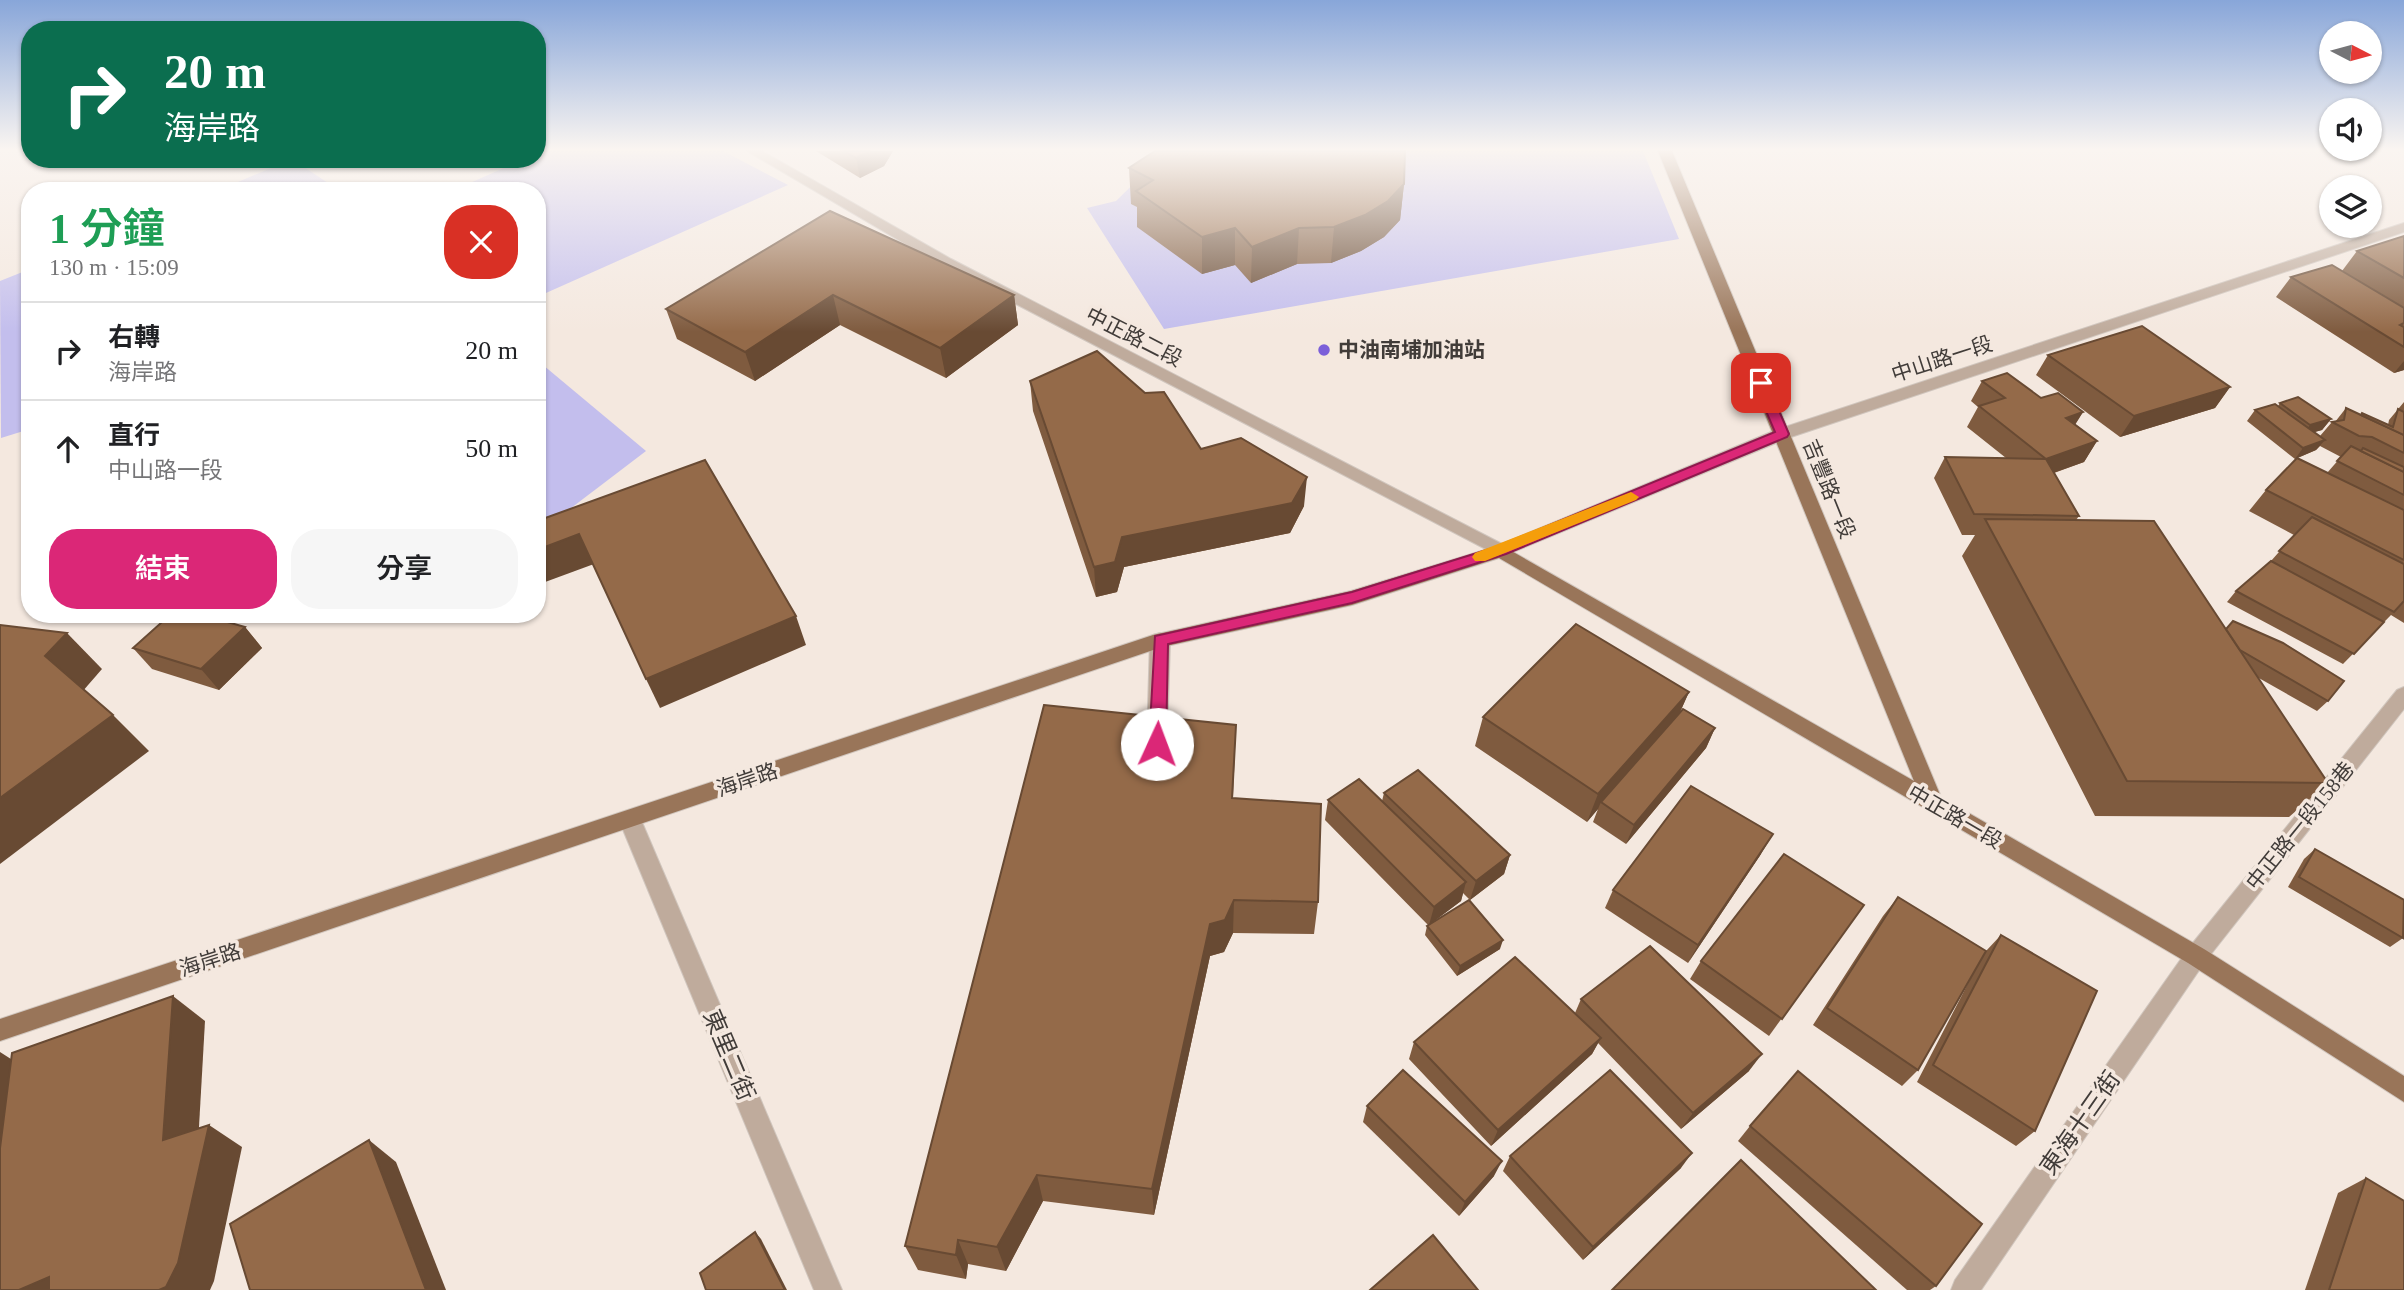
<!DOCTYPE html>
<html lang="zh-TW">
<head>
<meta charset="utf-8">
<style>
	:root { --surface:#fff; --page:#f6f6f6; --text:#202124; --muted:#757577; --line:#e0e0e0; --accent:#db2777 }
	body { margin:0; font-family:"Times New Roman","Noto Sans TC",serif; background:var(--page); color:var(--text); height:100vh; display:flex; flex-direction:column; font-size:26px; white-space:nowrap }
	* { box-sizing:border-box; margin:0 }
	p { font-size:23px; color:var(--muted) }
	.icon { flex:none; width:38px; height:38px; fill:none; stroke:currentColor; stroke-width:2; stroke-linecap:round; stroke-linejoin:round }
	.map { position:relative; flex:1; overflow:hidden }
	.sheet { position:absolute; left:21px; top:182px; width:525px; height:441px; display:flex; flex-direction:column; background:var(--surface); border-radius:28px; box-shadow:0 2px 5px #0004 }
	.sheet>* { flex:none }
	.hud { position:absolute; left:21px; top:21px; width:525px; height:147px; border-radius:28px; box-shadow:0 2px 5px #0004; background:#0b6e4f; color:#fff; overflow:hidden }
	.needle { width:46px; rotate:96deg }
	.fabs { position:absolute; left:2319px; top:21px; display:grid; gap:14px }
	.fabs a { display:grid; place-items:center; width:63px; height:63px; border-radius:50%; background:var(--surface); box-shadow:0 2px 5px #0004; font-size:35px }
	.pin { position:absolute; display:grid; place-items:center; width:60px; height:60px; color:#fff; margin:-30px; border-radius:14px; box-shadow:0 4px 10px #0006 }
	.me { position:absolute; width:77px; margin:-38px; rotate:2deg; stroke-linejoin:round; filter:drop-shadow(0 0 5px #0008) }
	.turn { display:flex; align-items:center; gap:24px; height:147px; padding:0 28px; font-size:32px }
	.turn .icon { width:91px; height:91px; stroke-width:2.5 }
	.turn b { display:block; font-size:49px; line-height:60px }
	.round { display:grid; place-items:center; flex:none; width:74px; height:74px; border-radius:28px; background:var(--page) }
	.headline { display:flex; align-items:center; justify-content:space-between; height:119px; padding:0 28px }
	h1 { font-size:42px; font-weight:600; line-height:52px; color:#1e9e55 }
	.button { display:flex; gap:14px; margin-top:auto; padding:14px 28px }
	.button a { flex:1; height:80px; border-radius:28px; background:var(--accent); color:#fff; font-size:28px; font-weight:600; line-height:80px; text-align:center }
	.button a+a { background:var(--page); color:var(--text) }
	ul { padding:0; list-style:none }
	li { display:flex; align-items:center; gap:21px; height:98px; padding:0 28px; border-top:2px solid var(--line) }
	li div { flex:1 }
	li b { display:block; font-size:26px }
	li em { font-style:normal }
	.map>svg:first-child { display:block }
	.green { fill:#c3beed }
	.lines { fill:none; stroke-linecap:round; stroke-linejoin:round }
	.minor-casing { stroke:#d0c6be; stroke-width:2 }
	.tertiary-casing { stroke:#d0c6be; stroke-width:2 }
	.primary-casing { stroke:#d0c6be; stroke-width:2 }
	.minor { fill:#bfab9c; fill-rule:evenodd }
	.tertiary { fill:#bfab9c; fill-rule:evenodd }
	.primary { fill:#997559; fill-rule:evenodd }
	.wall { fill:#7f5b3f }
	.shaded-wall { fill:#684a33 }
	.building { fill:#946a49; stroke:#684a33; stroke-width:2 }
	.route { fill:#db2777; stroke:#8e194d; stroke-width:2 }
	.slow { fill:#f59e0b }
	.poi-dot { fill:#7b5fd9; stroke:#f4e8df; stroke-width:2.5 }
	.labels { text-anchor:middle; stroke-width:7; stroke-linejoin:round; paint-order:stroke }
	.street-label { font-size:21px; fill:#413c39; stroke:#f4e8df }
	.poi-label { font-size:21px; font-weight:bold; fill:#413c39; stroke:#f4e8df; text-anchor:start }
	.near-street-label { font-size:24px; fill:#413c39; stroke:#f4e8df }
</style>
</head>
<body>
<div class="map">
<svg width="2404" height="1290" viewBox="0 0 2404 1290">
	<rect width="100%" height="100%" fill="#f4e8df"/>
	<g class="green">
		<polygon points="543,151 723,151 788,185 537,297 537,191 452,191 524,159 537,159 537,153"/>
		<polygon points="1167,151 1643,151 1679,239 1164,329 1087,208 1116,201"/>
		<polygon points="292,159 340,191 217,191"/>
		<polygon points="30,269 30,429 1,438 0,281"/>
		<polygon points="537,360 646,451 537,534"/>
	</g>
	<g class="lines">
		<defs>
			<g id="minor">
				<polygon points="1160,633 1167,635 1170,640 1167,741 1164,747 1157,749 1150,747 1147,741 1150,640 1153,635"/>
				<polygon points="2404,687 2404,709 2204,963 1981,1290 1951,1290 1955,1280 2188,949 2397,690"/>
				<polygon points="630,811 638,814 641,820 842,1290 814,1290 619,820 622,814"/>
			</g>
			<polygon id="tertiary" points="747,151 762,151 951,259 1502,544 1776,430 2404,223 2404,232 1788,438 1501,557 941,265"/>
			<polygon id="primary" points="1658,151 1672,151 1941,797 2204,949 2404,1076 2404,1102 2188,963 1499,558 1352,605 1162,647 0,1041 0,1019 1153,635 1351,591 1501,545 1914,781"/>
		</defs>
		<use href="#minor" class="minor-casing"/>
		<use href="#tertiary" class="tertiary-casing"/>
		<use href="#primary" class="primary-casing"/>
		<use href="#minor" class="minor"/>
		<use href="#tertiary" class="tertiary"/>
		<use href="#primary" class="primary"/>
	</g>
	<g class="wall">
		<polygon points="816,151 893,151 884,166 860,178"/>
		<polygon points="1153,153 1404,184 1400,220 1384,237 1361,251 1331,263 1297,264 1251,283 1235,265 1202,274 1137,227 1137,207 1131,204 1129,168"/>
		<polygon points="830,211 1014,295 1018,325 946,378 840,325 755,381 677,339 666,309"/>
		<polygon points="2404,236 2404,370 2394,373 2276,297 2291,277 2342,271 2357,251"/>
		<polygon points="2048,355 2230,387 2215,408 2120,437 2036,375"/>
		<polygon points="1030,381 1201,449 1304,506 1290,533 1124,567 1117,592 1096,597 1033,411"/>
		<polygon points="1982,381 2083,412 2075,424 2097,441 2084,462 2054,473 2079,516 2076,520 2226,629 2328,701 2317,711 2257,677 2328,783 2289,817 2095,816 1962,556 1975,535 1962,535 1934,478 1945,457 2006,458 1967,427 1978,407 1971,401"/>
		<polygon points="2404,402 2404,623 2391,615 2343,664 2227,602 2236,591 2271,561 2294,535 2249,511 2266,490 2327,473 2341,457 2320,446 2316,450 2295,459 2247,421 2255,410 2278,406 2280,403 2331,419 2322,430 2314,432 2320,436 2332,422 2335,422 2346,408 2360,415 2362,413 2388,425 2389,420"/>
		<polygon points="245,627 262,648 219,690 152,669 133,648"/>
		<polygon points="1689,692 1680,712 1715,728 1706,748 1626,844 1593,822 1598,809 1587,822 1475,746 1483,717"/>
		<polygon points="1236,725 1233,798 1318,902 1314,934 1233,933 1224,952 1210,956 1154,1215 1043,1201 1006,1271 968,1264 966,1279 918,1270 905,1246"/>
		<polygon points="1384,793 1510,855 1504,874 1470,900 1463,893 1461,901 1433,922 1500,949 1457,976 1425,935 1427,926 1428,925 1325,820 1328,800 1382,801"/>
		<polygon points="2315,849 2403,938 2390,947 2288,887 2304,859"/>
		<polygon points="1761,854 1688,963 1605,908 1613,890"/>
		<polygon points="1898,897 1986,951 2001,935 2035,1131 2016,1146 1917,1082 1975,970 1918,1070 1902,1086 1813,1025 1883,916"/>
		<polygon points="1864,905 1769,1036 1690,979 1701,961"/>
		<polygon points="1581,999 1749,1071 1681,1129 1598,1043 1592,1054 1491,1146 1409,1059 1414,1042 1575,1013"/>
		<polygon points="1367,1106 1494,1176 1459,1216 1363,1122"/>
		<polygon points="1750,1126 1936,1286 1930,1290 1907,1290 1738,1141"/>
		<polygon points="1510,1156 1681,1168 1583,1260 1503,1171"/>
		<polygon points="2366,1178 2404,1290 2305,1290 2338,1193"/>
	</g>
	<g class="shaded-wall">
		<polygon points="870,151 893,151 884,166 860,178 856,158"/>
		<polygon points="1404,184 1400,220 1384,237 1361,251 1331,263 1334,227"/>
		<polygon points="1235,228 1235,265 1202,274 1202,237"/>
		<polygon points="1299,228 1297,264 1251,283 1252,247"/>
		<polygon points="833,295 840,325 755,381 745,352"/>
		<polygon points="1014,295 1018,325 946,378 940,348"/>
		<polygon points="2404,361 2404,370 2394,373"/>
		<polygon points="2230,387 2215,408 2120,437 2134,416"/>
		<polygon points="2083,412 2070,433 2066,418"/>
		<polygon points="2331,419 2322,430 2301,436 2310,425"/>
		<polygon points="2325,440 2316,450 2295,459 2303,448"/>
		<polygon points="2097,441 2084,462 2033,480 2046,459"/>
		<polygon points="1307,477 1304,506 1290,533 1124,567 1117,592 1096,597 1094,567 1122,537"/>
		<polygon points="579,534 594,564 537,585 537,550"/>
		<polygon points="796,616 806,645 660,708 646,679"/>
		<polygon points="245,627 262,648 219,690 201,669"/>
		<polygon points="67,633 102,669 82,692 45,656"/>
		<polygon points="1689,692 1676,721 1601,802 1598,809 1587,822 1598,794"/>
		<polygon points="113,715 149,751 0,864 0,798"/>
		<polygon points="1715,728 1706,748 1626,844 1634,825"/>
		<polygon points="1773,834 1761,854 1688,963 1698,945"/>
		<polygon points="1510,855 1504,874 1470,900 1476,881"/>
		<polygon points="1466,882 1461,901 1429,925 1434,907"/>
		<polygon points="1234,900 1233,933 1224,952 1210,956 1154,1215 1152,1189 1210,924"/>
		<polygon points="1503,940 1500,949 1457,976 1460,966"/>
		<polygon points="173,996 205,1021 197,1162 163,1140"/>
		<polygon points="1601,1038 1592,1054 1491,1146 1498,1130"/>
		<polygon points="0,1052 39,1077 0,1290"/>
		<polygon points="1762,1054 1749,1071 1681,1129 1693,1113"/>
		<polygon points="209,1125 242,1147 214,1281 210,1290 159,1290"/>
		<polygon points="369,1140 396,1162 446,1290 426,1290"/>
		<polygon points="1692,1153 1681,1168 1583,1260 1593,1247"/>
		<polygon points="1502,1161 1494,1176 1459,1216 1465,1202"/>
		<polygon points="1037,1175 1043,1201 1006,1271 997,1247"/>
		<polygon points="755,1232 761,1239 787,1290 785,1290"/>
		<polygon points="958,1240 968,1264 966,1279 956,1255"/>
		<polygon points="49,1277 77,1290 19,1290"/>
	</g>
	<g class="building">
		<polygon points="844,151 870,151 856,158"/>
		<polygon points="1155,151 1405,151 1404,184 1388,201 1365,215 1334,227 1299,228 1252,247 1235,228 1202,237 1136,191 1153,180 1129,168"/>
		<polygon points="830,211 1014,295 940,348 833,295 745,352 666,309"/>
		<polygon points="2404,236 2404,278 2357,251"/>
		<polygon points="2332,265 2404,308 2404,323 2400,325 2404,327 2404,347 2291,277"/>
		<polygon points="2142,326 2230,387 2134,416 2048,355"/>
		<polygon points="1097,351 1145,393 1164,392 1201,449 1241,438 1307,477 1292,503 1122,537 1115,562 1094,567 1030,381"/>
		<polygon points="2007,373 2041,398 2058,393 2083,412 2066,418 2097,441 2046,459 1979,406 2005,398 1982,381"/>
		<polygon points="2298,397 2331,419 2310,425 2280,403"/>
		<polygon points="2275,404 2325,440 2303,448 2255,410"/>
		<polygon points="2346,408 2404,435 2404,453 2372,437 2359,436 2332,422 2344,420"/>
		<polygon points="2398,409 2404,412 2404,435 2361,415 2362,413 2393,427"/>
		<polygon points="2351,446 2404,472 2404,495 2337,461"/>
		<polygon points="2363,448 2404,467 2404,472 2361,451"/>
		<polygon points="1945,457 2046,459 2079,516 1974,514"/>
		<polygon points="2297,458 2404,510 2404,560 2266,490"/>
		<polygon points="705,460 796,616 646,679 579,534 537,550 537,521"/>
		<polygon points="2312,517 2404,564 2404,601 2394,612 2279,551"/>
		<polygon points="1985,519 2154,521 2328,783 2127,781"/>
		<polygon points="2271,561 2384,622 2354,654 2236,591"/>
		<polygon points="171,614 199,614 245,627 201,669 133,648"/>
		<polygon points="2233,621 2283,643 2344,681 2328,701 2240,650 2226,629"/>
		<polygon points="1576,624 1689,692 1598,794 1483,717"/>
		<polygon points="0,625 67,633 45,656 113,715 0,798"/>
		<polygon points="1044,705 1236,725 1232,798 1321,804 1318,902 1234,900 1225,920 1210,924 1152,1189 1037,1175 997,1247 958,1240 956,1255 905,1246"/>
		<polygon points="1683,709 1715,728 1634,825 1601,802"/>
		<polygon points="1418,770 1510,855 1476,881 1384,793"/>
		<polygon points="1359,779 1466,882 1434,907 1328,800"/>
		<polygon points="1691,786 1773,834 1698,945 1613,890"/>
		<polygon points="2315,849 2404,900 2403,938 2299,877"/>
		<polygon points="1784,854 1864,905 1782,1019 1701,961"/>
		<polygon points="1898,897 1986,951 1918,1070 1827,1008"/>
		<polygon points="1469,900 1503,940 1460,966 1427,926"/>
		<polygon points="2001,935 2097,991 2035,1131 1933,1065"/>
		<polygon points="1650,946 1762,1054 1693,1113 1581,999"/>
		<polygon points="1515,957 1601,1038 1498,1130 1414,1042"/>
		<polygon points="173,996 163,1140 209,1125 178,1263 166,1287 159,1290 49,1290 49,1277 19,1290 0,1290 0,1148 12,1053"/>
		<polygon points="1403,1070 1502,1161 1465,1202 1367,1106"/>
		<polygon points="1610,1070 1692,1153 1593,1247 1510,1156"/>
		<polygon points="1798,1071 1982,1224 1936,1286 1750,1126"/>
		<polygon points="369,1140 426,1290 250,1290 230,1224"/>
		<polygon points="1741,1160 1876,1290 1612,1290"/>
		<polygon points="2366,1178 2404,1201 2404,1290 2329,1290"/>
		<polygon points="755,1232 785,1290 706,1290 700,1273"/>
		<polygon points="1433,1235 1478,1290 1370,1290"/>
	</g>
	<linearGradient id="sky" x2="0" y2="1"><stop stop-color="#88a6d9"/><stop offset="0.45" stop-color="#faf5f1"/><stop offset="1" stop-color="#faf5f1" stop-opacity="0"/></linearGradient>
	<rect width="2404" height="332" fill="url(#sky)"/>
	<polygon class="route" points="1761,378 1767,383 1789,434 1787,437 1506,554 1352,603 1168,644 1166,744 1163,749 1151,749 1149,744 1155,636 1352,592 1496,547 1775,432 1754,383"/>
	<polygon class="slow" points="1631,492 1639,497 1636,500 1485,561 1475,561 1472,557 1475,553"/>
	<circle class="poi-dot" cx="1324" cy="350" r="7"/>
	<g class="labels">
		<g class="street-label">
			<text transform="translate(1134 337) rotate(27)" y="7">中正路二段</text>
			<text transform="translate(1942 359) rotate(-18)" y="7">中山路一段</text>
			<text transform="translate(1829 489) rotate(68)" y="7">吉豐路一段</text>
			<text transform="translate(747 780) rotate(-19)" y="7">海岸路</text>
			<text transform="translate(1955 817) rotate(30)" y="7">中正路一段</text>
			<text transform="translate(2300 826) rotate(-51)" y="7">中正路一段158巷</text>
			<text transform="translate(210 960) rotate(-18)" y="7">海岸路</text>
		</g>
		<g class="poi-label">
			<text x="1338" y="357">中油南埔加油站</text>
		</g>
		<g class="near-street-label">
			<text transform="translate(729 1055) rotate(67)" y="8">東里二街</text>
			<text transform="translate(2080 1123) rotate(-55)" y="8">東海十三街</text>
		</g>
	</g>
</svg>
<div class="fabs">
<a><svg class="needle" viewBox="-14 -14 28 28"><path d="M0-13l5 13h-10z" fill="#e53935"/><path d="M0 13l5-13h-10z" fill="#757577"/></svg></a>
<a><svg class="icon" aria-label="sound" viewBox="0 0 24 24"><path d="M4 9h4l5-4v14l-5-4H4zM17 9q2 3 0 6"/></svg></a>
<a><svg class="icon" aria-label="layers" viewBox="0 0 24 24"><path d="M12 4l9 5-9 5-9-5zM3 14l9 5 9-5"/></svg></a>
</div>
<div class="pin" style="left:1761px;top:383px;background:#d93025"><svg class="icon" aria-label="arrive" viewBox="0 0 24 24"><path d="M6 21V4h12l-3 4 3 4H6"/></svg></div>
<svg class="me" style="left:1157px;top:744px" viewBox="-20 -20 40 40"><circle r="19" fill="#fff"/><path d="M0-13L10 11 0 6-10 11z" fill="#db2777"/></svg>
<div class="hud">
<div class="turn"><svg class="icon" aria-label="right" viewBox="0 0 24 24"><path d="M7 20v-9h11M14 6l5 5-5 5"/></svg><div><b>20 m</b>海岸路</div></div>
</div>
<section class="sheet">
<div class="headline"><div><h1>1 分鐘</h1><p>130 m · 15:09</p></div><a class="round" style="background:#d93025;color:#fff"><svg class="icon" aria-label="close" viewBox="0 0 24 24"><path d="M6 6l12 12M18 6L6 18"/></svg></a></div>
<ul>
<li><svg class="icon" aria-label="right" viewBox="0 0 24 24"><path d="M7 20v-9h11M14 6l5 5-5 5"/></svg><div><b>右轉</b><p>海岸路</p></div><em>20 m</em></li>
<li><svg class="icon" aria-label="ahead" viewBox="0 0 24 24"><path d="M12 20V5M6 11l6-6 6 6"/></svg><div><b>直行</b><p>中山路一段</p></div><em>50 m</em></li>
</ul>
<div class="button"><a>結束</a><a>分享</a></div>
</section>
</div>
</body>
</html>
